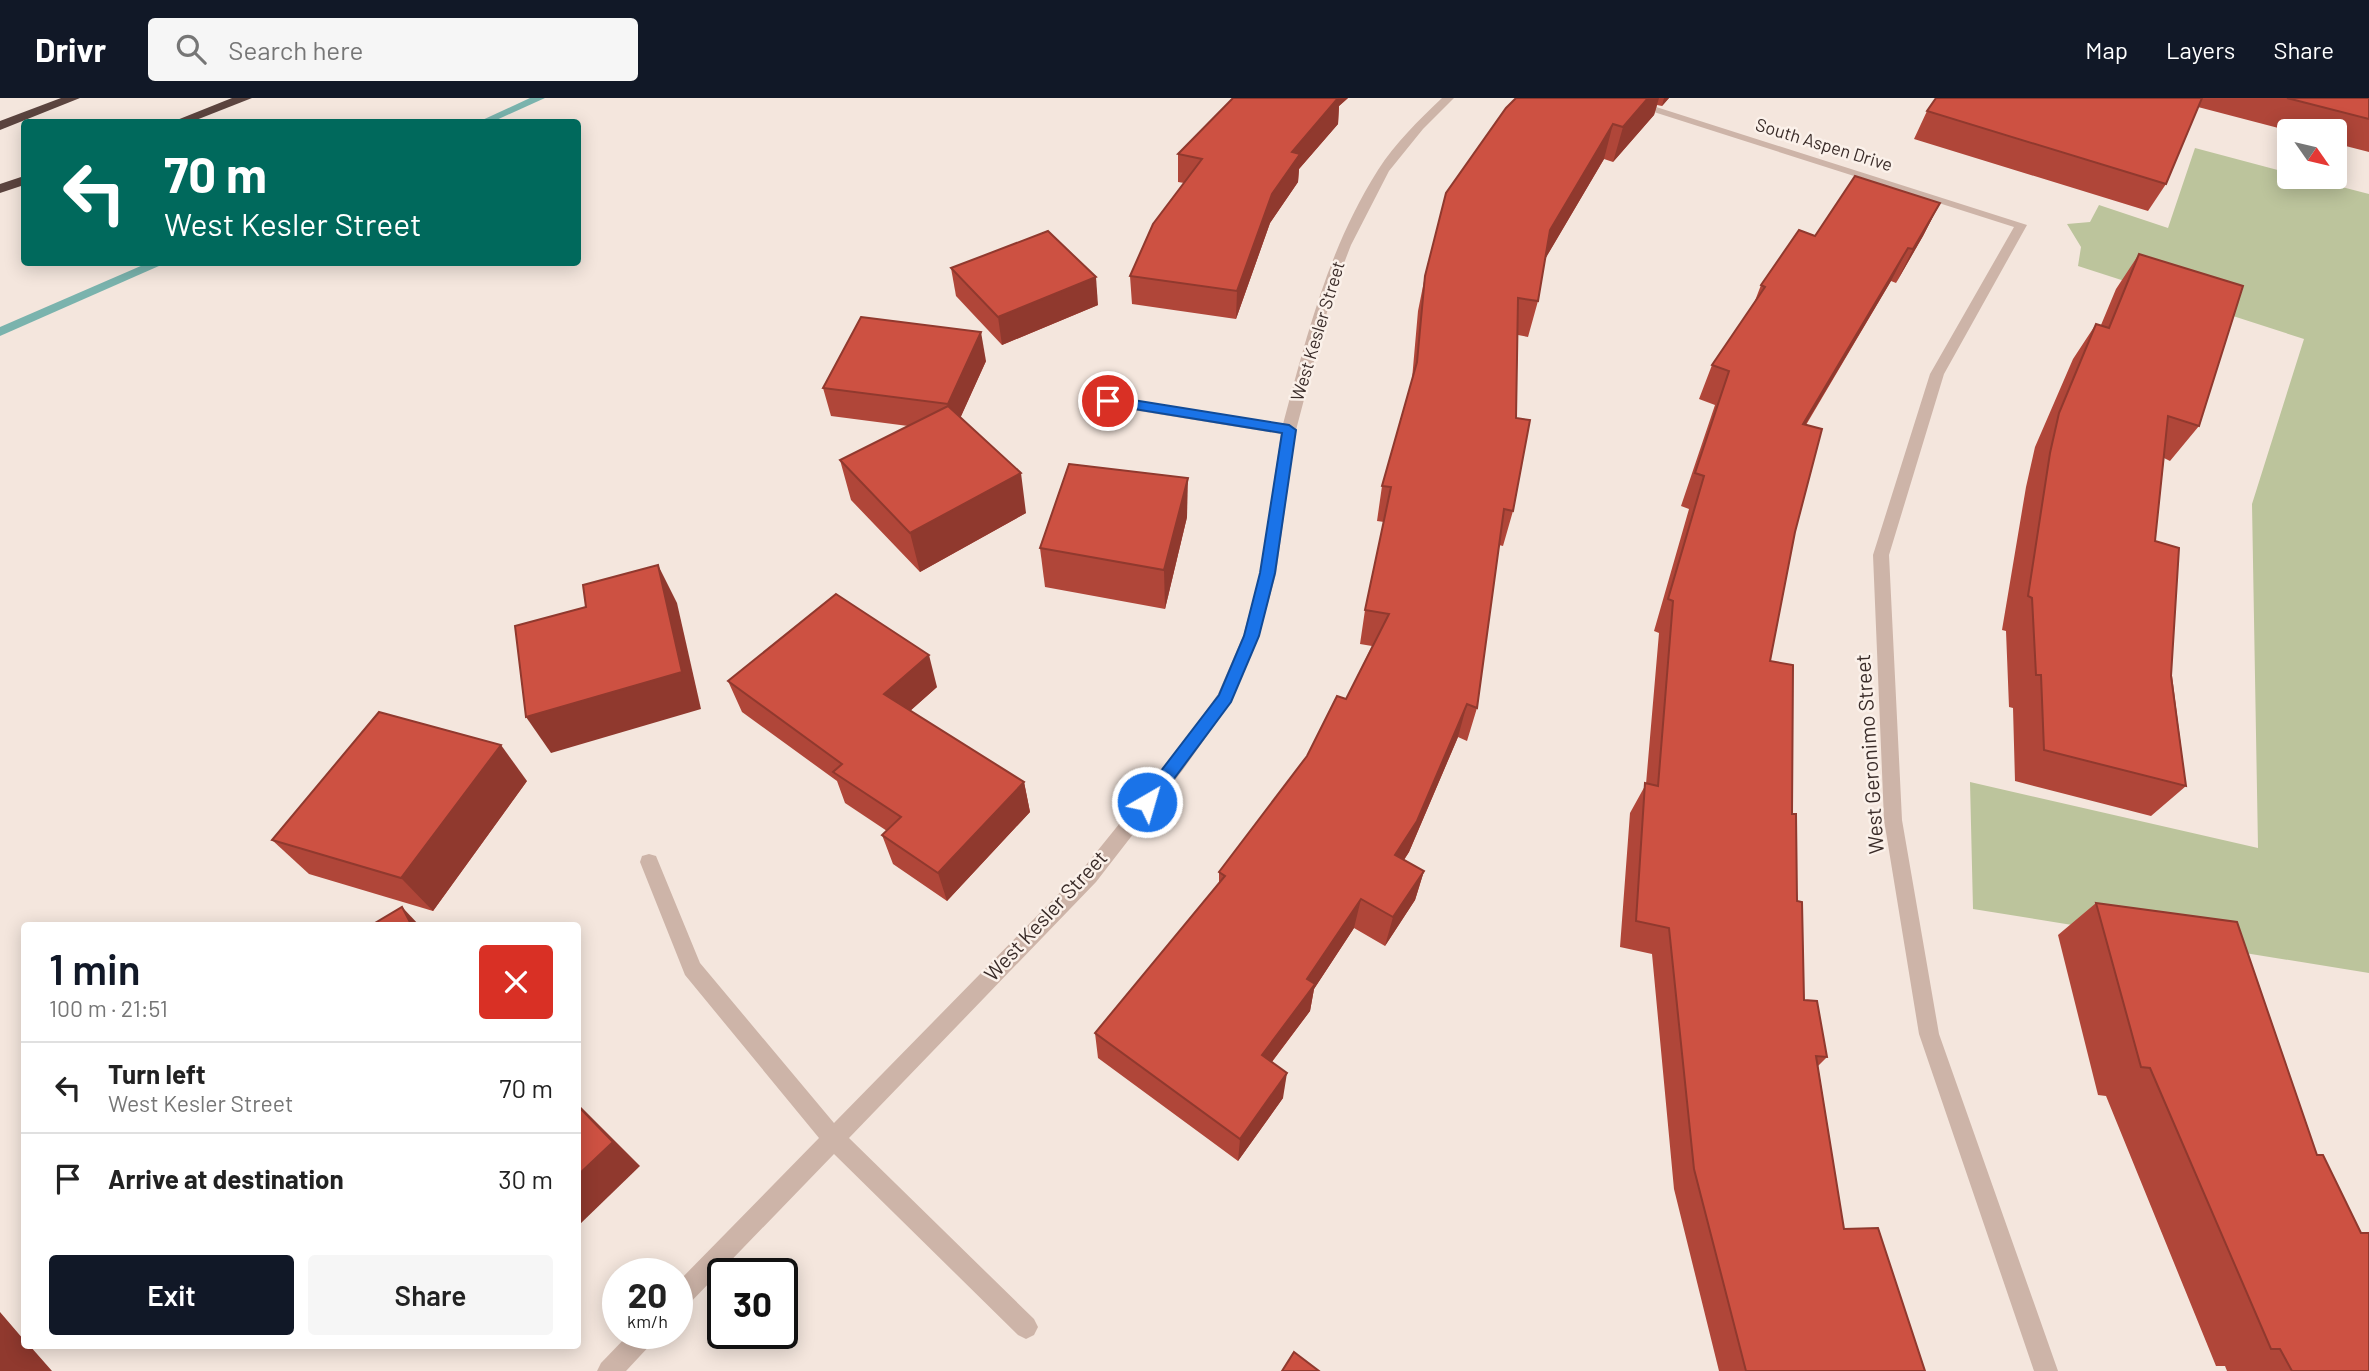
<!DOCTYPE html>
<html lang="en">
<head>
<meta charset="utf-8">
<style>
	:root { --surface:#fff; --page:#f6f6f6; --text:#222; --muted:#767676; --line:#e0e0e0; --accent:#111827 }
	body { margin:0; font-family:Barlow,sans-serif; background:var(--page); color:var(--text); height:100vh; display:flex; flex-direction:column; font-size:26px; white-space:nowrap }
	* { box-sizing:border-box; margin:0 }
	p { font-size:23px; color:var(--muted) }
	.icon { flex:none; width:38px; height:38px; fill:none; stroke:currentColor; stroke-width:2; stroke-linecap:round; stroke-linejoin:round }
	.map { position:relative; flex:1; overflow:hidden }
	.side { position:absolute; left:21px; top:824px; width:560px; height:427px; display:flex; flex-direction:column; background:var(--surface); border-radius:7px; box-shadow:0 4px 18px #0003 }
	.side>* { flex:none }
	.top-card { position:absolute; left:21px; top:21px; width:560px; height:147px; border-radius:7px; box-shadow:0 4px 18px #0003; background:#00695c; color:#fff; overflow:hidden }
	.needle { width:46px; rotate:124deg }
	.buttons { position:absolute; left:2277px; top:21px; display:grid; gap:14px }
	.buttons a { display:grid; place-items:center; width:70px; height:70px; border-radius:7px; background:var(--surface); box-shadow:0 4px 18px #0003; font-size:35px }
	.speed { position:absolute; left:602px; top:1160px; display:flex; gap:14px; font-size:35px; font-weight:700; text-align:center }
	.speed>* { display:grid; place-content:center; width:91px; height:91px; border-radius:50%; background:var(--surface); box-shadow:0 4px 18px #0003; line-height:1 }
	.speed small { font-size:18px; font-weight:400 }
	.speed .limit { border:4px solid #111; border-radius:10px; background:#fff; color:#111 }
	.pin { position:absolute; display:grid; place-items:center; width:60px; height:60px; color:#fff; margin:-30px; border:4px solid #fff; border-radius:50%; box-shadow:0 2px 7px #0007 }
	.me { position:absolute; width:77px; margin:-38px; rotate:38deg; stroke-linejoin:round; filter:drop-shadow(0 0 5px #0008) }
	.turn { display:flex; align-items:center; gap:24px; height:147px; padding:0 28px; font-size:32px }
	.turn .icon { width:91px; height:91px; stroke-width:2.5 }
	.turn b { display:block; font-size:49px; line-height:60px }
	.round { display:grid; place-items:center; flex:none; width:74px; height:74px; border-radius:7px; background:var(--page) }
	.overview { display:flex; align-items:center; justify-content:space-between; height:119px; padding:0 28px }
	h1 { font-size:42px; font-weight:600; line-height:52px; color:var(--accent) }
	.primary-button { display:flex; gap:14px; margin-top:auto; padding:14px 28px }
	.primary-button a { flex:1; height:80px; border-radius:7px; background:var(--accent); color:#fff; font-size:28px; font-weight:600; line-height:80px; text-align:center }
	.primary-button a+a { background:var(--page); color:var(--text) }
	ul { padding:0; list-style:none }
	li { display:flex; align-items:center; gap:21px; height:91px; padding:0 28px; border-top:2px solid var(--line) }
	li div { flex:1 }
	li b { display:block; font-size:26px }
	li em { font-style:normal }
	header { display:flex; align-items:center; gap:42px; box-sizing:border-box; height:98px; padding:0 35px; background:var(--accent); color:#fff }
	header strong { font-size:33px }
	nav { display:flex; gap:38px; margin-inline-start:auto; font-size:24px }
	.search { width:490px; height:63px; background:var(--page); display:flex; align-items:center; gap:18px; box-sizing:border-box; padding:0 24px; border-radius:7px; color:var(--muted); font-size:26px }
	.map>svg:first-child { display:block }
	.green { fill:#bcc49c }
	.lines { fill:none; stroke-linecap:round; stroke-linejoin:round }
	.stream { fill:#7ab3ad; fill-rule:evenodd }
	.minor { fill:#cdb4a8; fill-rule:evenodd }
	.motorway { fill:#5b443f; fill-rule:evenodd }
	.wall { fill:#b04639 }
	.shaded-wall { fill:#90392e }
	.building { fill:#cd5142; stroke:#90392e; stroke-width:2 }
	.route { fill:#1a73e8; stroke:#114b97; stroke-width:2 }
	.labels { text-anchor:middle; stroke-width:5; stroke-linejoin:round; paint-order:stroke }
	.far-street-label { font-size:18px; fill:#3a2c29; stroke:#fbf1ea }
	.street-label { font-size:21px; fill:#3a2c29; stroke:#fbf1ea }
</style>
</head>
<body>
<header>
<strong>Drivr</strong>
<div class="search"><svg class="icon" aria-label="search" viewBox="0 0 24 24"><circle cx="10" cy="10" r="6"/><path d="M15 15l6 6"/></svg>Search here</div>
<nav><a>Map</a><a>Layers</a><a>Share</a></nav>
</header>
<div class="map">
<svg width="2369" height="1273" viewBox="0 0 2369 1273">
	<rect width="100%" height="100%" fill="#f4e6dd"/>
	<polygon class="green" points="2195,50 2289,75 2289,79 2303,79 2369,96 2369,875 1973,811 1970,684 2258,750 2252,406 2304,241 2078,168 2081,149 2067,126 2090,124 2099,107 2168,130"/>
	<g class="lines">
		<g class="stream">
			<polygon points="530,0 545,0 492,24 478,24"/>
			<polygon points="150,164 168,164 0,238 0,229"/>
		</g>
		<g class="minor">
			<path d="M1442 0H1454L1423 31 1389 73 1351 147 1331 199 1296 332 1276 476 1259 538 1231 604 1182 673 1096 784 849 1040 1034 1221 1038 1229 1034 1237 1026 1241 1018 1237 834 1056 685 1210 677 1213V1185L819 1040 685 877 640 764 642 758 649 756 656 758 700 865 834 1025 1082 772 1170 663 1218 596 1243 538 1260 476 1281 336 1108 308 1101 303 1108 298 1283 326C1307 237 1328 151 1378 72 1395 45 1419 22 1442 0Z"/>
			<polygon points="1610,0 1628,0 2027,127 1944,276 1889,457 1902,722 1939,936 2058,1273 2034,1273 1919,936 1884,722 1873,457 1930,276 2014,129"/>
			<polygon points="629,1236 657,1236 653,1244 626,1273 597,1273 601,1265"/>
		</g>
		<g class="motorway">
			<polygon points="61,0 80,0 0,32 0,23"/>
			<polygon points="232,0 252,0 191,24 172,24"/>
			<polygon points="24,78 24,87 0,95 0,86"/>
		</g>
	</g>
	<g class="wall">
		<polygon points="1233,0 1348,0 1339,8 1338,26 1299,71 1298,84 1270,125 1236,221 1132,206 1130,178 1184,85 1178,84 1178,56"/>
		<polygon points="1516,0 1669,0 1662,8 1657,7 1654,17 1613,64 1604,61 1545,161 1538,203 1528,239 1518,237 1513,413 1503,448 1499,447 1477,610 1467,643 1458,639 1409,754 1404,762 1424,773 1415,802 1385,848 1354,830 1314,891 1310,913 1272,964 1283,1000 1238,1063 1098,960 1095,935 1219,786 1219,774 1307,658 1346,601 1372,548 1360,546 1365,512 1384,424 1377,423 1382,388 1412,281 1418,213 1425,178"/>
		<polygon points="1936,0 2369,0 2369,54 2334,45 2334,33 2290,33 2198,9 2166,86 2148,113 1914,41 1927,13"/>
		<polygon points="1940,105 1923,138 1896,185 1891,183 1806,327 1795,434 1770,563 1792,716 1804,902 1827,959 1818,968 1844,1131 1925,1273 1719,1273 1674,1091 1652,856 1620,849 1630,715 1646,686 1659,535 1654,533 1689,411 1681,408 1715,307 1699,301 1712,267 1753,208 1761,187 1815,138"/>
		<polygon points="2139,156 2199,328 2170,363 2164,360 2155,443 2186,688 2151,718 2015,683 2013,610 2009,609 2006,533 2002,532 2026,389 2035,349 2073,261 2096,226 2101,227 2116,191"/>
		<polygon points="951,170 1098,207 1002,247 956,198"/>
		<polygon points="986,263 960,320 1026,415 920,474 851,402 840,362 908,328 831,318 823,290"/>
		<polygon points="1187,419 1165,511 1045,489 1040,450"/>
		<polygon points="728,583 937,589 910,613 1024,684 1030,714 947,803 893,766 882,737 887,733 845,705 837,683 742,614"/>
		<polygon points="527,683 433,813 309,776 272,742"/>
		<polygon points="2096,805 2369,1273 2227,1273 2225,1268 2216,1268 2106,998 2098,997 2058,837"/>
	</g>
	<g class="shaded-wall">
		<polygon points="1325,0 1348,0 1339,8 1338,26 1299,71 1298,84 1270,125 1236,221 1237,193 1272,96 1292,54"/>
		<polygon points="1648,0 1659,0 1654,17 1613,64 1623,29"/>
		<polygon points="1664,0 1669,0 1662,8"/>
		<polygon points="1613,26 1604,61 1541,168 1550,132"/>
		<polygon points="1940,105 1923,138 1896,185 1913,151"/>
		<polygon points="1908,150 1891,183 1786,359 1803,326"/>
		<polygon points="1096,179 1098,207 1002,247 998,219"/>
		<polygon points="981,234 986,263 954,334 948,306"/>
		<polygon points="1021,375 1026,415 920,474 910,435"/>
		<polygon points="1188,380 1187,419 1165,511 1164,472"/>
		<polygon points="658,467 677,505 701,611 551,655 526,619"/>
		<polygon points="929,557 937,589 893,628 884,596"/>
		<polygon points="1467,606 1458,639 1409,754 1387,787 1395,757"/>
		<polygon points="501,647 527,683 433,813 401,780"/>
		<polygon points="1024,684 1030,714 947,803 938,775"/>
		<polygon points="1424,773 1415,802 1385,848 1393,819"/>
		<polygon points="1361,801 1354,830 1314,891 1310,913 1258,982 1262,957 1307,881"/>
		<polygon points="402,809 420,828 412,828"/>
		<polygon points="1287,975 1283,1000 1238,1063 1240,1041"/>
		<polygon points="578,1006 640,1068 578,1128"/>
		<polygon points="0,1214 24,1242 24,1248 30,1248 52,1273 0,1273"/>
	</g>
	<g class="building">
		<polygon points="1233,0 1338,0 1292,54 1300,56 1272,96 1237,193 1130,178 1153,126 1202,61 1178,56"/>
		<polygon points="1516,0 1648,0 1623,29 1613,26 1550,132 1538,203 1518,200 1516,320 1530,322 1513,413 1504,411 1477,610 1467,606 1417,723 1395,757 1424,773 1393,819 1361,801 1307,881 1315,886 1262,957 1287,975 1240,1041 1095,935 1225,778 1219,774 1307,658 1337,598 1346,601 1389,516 1365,512 1391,389 1382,388 1417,264 1425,178 1446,95 1506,10"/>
		<polygon points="1936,0 2202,0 2166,86 1927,13"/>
		<polygon points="2287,0 2369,0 2369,21"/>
		<polygon points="1855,78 1940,105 1913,151 1908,150 1803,326 1822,331 1795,434 1770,563 1793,567 1792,716 1796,716 1797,803 1802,804 1804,902 1817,903 1827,959 1816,958 1844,1131 1878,1130 1925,1273 1746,1273 1694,1071 1669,830 1636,823 1645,685 1658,688 1673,503 1668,501 1704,378 1695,375 1729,273 1712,267 1765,189 1761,187 1799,132 1815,138"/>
		<polygon points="1048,133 1096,179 998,219 951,170"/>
		<polygon points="2139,156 2243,188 2199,328 2168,318 2155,443 2179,450 2171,578 2186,688 2044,652 2041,577 2036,577 2032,500 2028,498 2050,355 2059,315 2096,226 2109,230"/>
		<polygon points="861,219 981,234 948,306 823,290"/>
		<polygon points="948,308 1021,375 910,435 840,362"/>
		<polygon points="1069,366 1188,380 1164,472 1040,450"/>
		<polygon points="658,467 682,574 526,619 515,528 586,509 583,487"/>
		<polygon points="836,496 929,557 884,596 1024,684 938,775 882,737 901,719 833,674 842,666 728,583"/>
		<polygon points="379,614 501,647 401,780 272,742"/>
		<polygon points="2096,805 2237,824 2317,1057 2323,1057 2361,1135 2369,1135 2369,1273 2292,1273 2280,1251 2271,1251 2150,970 2141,969"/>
		<polygon points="402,809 412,828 370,828"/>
		<polygon points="578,1008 613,1044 578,1077"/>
		<polygon points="1294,1254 1319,1273 1282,1273"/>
	</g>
	<polygon class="route" points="1108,298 1289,327 1296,332 1275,475 1259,538 1231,604 1153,709 1141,709 1139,704 1141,699 1219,597 1244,538 1260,475 1282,335 1103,306 1103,300"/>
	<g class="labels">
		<g class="far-street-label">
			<text transform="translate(1824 47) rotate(17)" y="6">South Aspen Drive</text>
			<text transform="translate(1318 233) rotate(-73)" y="6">West Kesler Street</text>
		</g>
		<g class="street-label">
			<text transform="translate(1870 656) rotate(-94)" y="7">West Geronimo Street</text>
			<text transform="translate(1046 818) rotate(-47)" y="7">West Kesler Street</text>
		</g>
	</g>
</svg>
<div class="buttons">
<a><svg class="needle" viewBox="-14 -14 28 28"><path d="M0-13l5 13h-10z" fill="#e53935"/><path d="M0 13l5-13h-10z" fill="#767676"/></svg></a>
</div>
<div class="speed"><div>20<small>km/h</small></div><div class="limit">30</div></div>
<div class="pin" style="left:1108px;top:303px;background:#d93025"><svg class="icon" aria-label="arrive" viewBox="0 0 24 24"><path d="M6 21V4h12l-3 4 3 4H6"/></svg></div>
<svg class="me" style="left:1147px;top:704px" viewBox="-20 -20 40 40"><circle r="17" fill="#1a73e8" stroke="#fff" stroke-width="3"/><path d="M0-11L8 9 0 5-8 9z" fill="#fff"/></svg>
<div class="top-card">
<div class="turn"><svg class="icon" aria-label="left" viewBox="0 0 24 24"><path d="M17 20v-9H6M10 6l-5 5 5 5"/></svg><div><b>70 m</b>West Kesler Street</div></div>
</div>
<section class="side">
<div class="overview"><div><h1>1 min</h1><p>100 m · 21:51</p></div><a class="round" style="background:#d93025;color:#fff"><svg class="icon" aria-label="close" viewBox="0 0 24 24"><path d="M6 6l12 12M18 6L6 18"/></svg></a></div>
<ul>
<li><svg class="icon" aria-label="left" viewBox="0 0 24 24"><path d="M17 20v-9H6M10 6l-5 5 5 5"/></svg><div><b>Turn left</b><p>West Kesler Street</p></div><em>70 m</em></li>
<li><svg class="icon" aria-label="arrive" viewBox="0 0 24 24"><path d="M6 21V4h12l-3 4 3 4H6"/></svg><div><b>Arrive at destination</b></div><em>30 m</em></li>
</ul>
<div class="primary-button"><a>Exit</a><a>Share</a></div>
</section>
</div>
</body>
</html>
